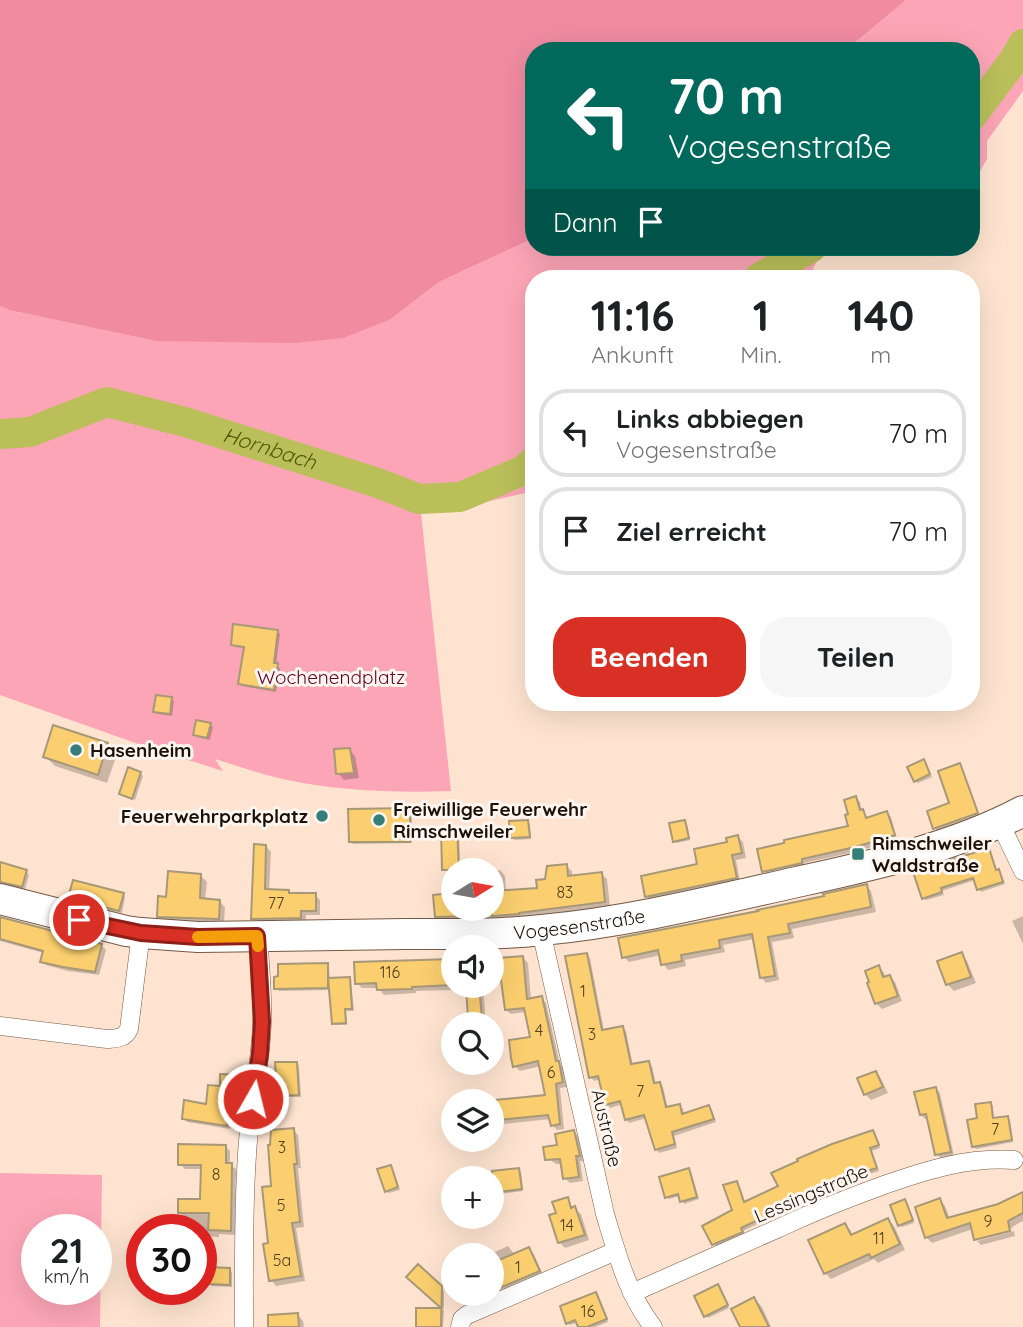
<!DOCTYPE html>
<html lang="de">
<head>
<meta charset="utf-8">
<style>
	:root { --surface:#fff; --page:#f6f6f6; --text:#202124; --muted:#757577; --line:#e0e0e0; --accent:#d93025 }
	body { margin:0; font-family:Quicksand,sans-serif; background:var(--page); color:var(--text); height:100vh; display:flex; flex-direction:column; font-size:26px; white-space:nowrap }
	* { box-sizing:border-box; margin:0 }
	p { font-size:23px; color:var(--muted) }
	.icon { flex:none; width:38px; height:38px; fill:none; stroke:currentColor; stroke-width:2; stroke-linecap:round; stroke-linejoin:round }
	.map { position:relative; flex:1; overflow:hidden }
	.drawer { position:absolute; left:525px; top:270px; width:455px; height:441px; display:flex; flex-direction:column; background:var(--surface); border-radius:28px; box-shadow:0 7px 28px #0002 }
	.drawer>* { flex:none }
	.banner { position:absolute; left:525px; top:42px; width:455px; height:214px; border-radius:28px; box-shadow:0 7px 28px #0002; background:#00695c; color:#fff; overflow:hidden }
	.needle { width:46px; rotate:79deg }
	.tools { position:absolute; left:441px; top:858px; display:grid; gap:14px }
	.tools a { display:grid; place-items:center; width:63px; height:63px; border-radius:50%; background:var(--surface); box-shadow:0 7px 28px #0002; font-size:35px }
	.speed { position:absolute; left:21px; top:1214px; display:flex; gap:14px; font-size:35px; font-weight:700; text-align:center }
	.speed>* { display:grid; place-content:center; width:91px; height:91px; border-radius:50%; background:var(--surface); box-shadow:0 7px 28px #0002; line-height:1 }
	.speed small { font-size:18px; font-weight:400 }
	.speed .limit { border:10px solid #d22; background:#fff; color:#111 }
	.pin { position:absolute; display:grid; place-items:center; width:60px; height:60px; color:#fff; margin:-30px; border:4px solid #fff; border-radius:50%; box-shadow:0 2px 7px #0007 }
	.me { position:absolute; width:77px; margin:-38px; rotate:8deg; stroke-linejoin:round; filter:drop-shadow(0 0 5px #0008) }
	.turn { display:flex; align-items:center; gap:24px; height:147px; padding:0 28px; font-size:32px }
	.turn .icon { width:91px; height:91px; stroke-width:2.5 }
	.turn b { display:block; font-size:49px; line-height:60px }
	.then { display:flex; align-items:center; height:66px; padding:0 28px; background:#0003; gap:14px; font-size:26px }
	.eta { display:flex; justify-content:space-evenly; align-items:center; height:119px; text-align:center }
	.eta b { font-size:42px; font-weight:800; line-height:49px }
	.cta { display:flex; gap:14px; margin-top:auto; padding:14px 28px }
	.cta a { flex:1; height:80px; border-radius:28px; background:var(--accent); color:#fff; font-size:28px; font-weight:800; line-height:80px; text-align:center }
	.cta a+a { background:var(--page); color:var(--text) }
	ul { padding:0; list-style:none }
	li { display:flex; align-items:center; gap:21px; height:88px; margin:0 14px 10px; padding:0 14px; border:4px solid var(--line); border-radius:28px }
	li div { flex:1 }
	li b { display:block; font-size:26px }
	li em { font-style:normal }
	.map>svg:first-child { display:block }
	.green { fill:#fca5b6; fill-rule:evenodd }
	.forest { fill:#f08ba0 }
	.shadow { fill:#0003 }
	.lines { fill:none; stroke-linecap:round; stroke-linejoin:round }
	.river { stroke:#babf5a; stroke-width:30 }
	.building { fill:#fbcf6f; stroke:#a79877; stroke-width:2 }
	.street-casing { stroke:#745943; stroke-width:19 }
	.primary-casing { stroke:#745943; stroke-width:32 }
	.street { stroke:#fff; stroke-width:18 }
	.primary { stroke:#fff; stroke-width:30 }
	.route-casing { stroke:#8d1f18; stroke-width:18 }
	.route { stroke:#d93025; stroke-width:12 }
	.slow { stroke:#f59e0b; stroke-width:12 }
	.poi-dot { fill:#367e79; stroke:#fcf5f0; stroke-width:2.5 }
	.labels { text-anchor:middle; stroke-width:6; stroke-linejoin:round; paint-order:stroke }
	.number-label { font-size:16px; fill:#544022 }
	.park-label { font-size:19px; fill:#5f0126; stroke:#fcf5f0 }
	.poi-label { font-size:19px; font-weight:bold; fill:#1c1108; stroke:#fcf5f0; text-anchor:start }
	.street-label { font-size:19px; fill:#1c1108; stroke:#fcf5f0 }
	.water-label { font-size:21px; font-style:italic; fill:#555709; stroke:#fcf5f0 }
</style>
</head>
<body>
<div class="map">
<svg width="1023" height="1327" viewBox="0 0 1023 1327">
	<rect width="100%" height="100%" fill="#fee4d0"/>
	<g class="green">
		<polygon points="906,0 1023,0 1023,91 987,141 987,159 978,175 971,178 971,51 845,51"/>
		<path d="M534 238V247H832C820 254 814 264 810 278H534V491L459 508 421 513 451 791C396 793 337 791 283 779 260 774 238 766 215 759L223 771 144 746 0 695V306L9 310 155 341 391 319 439 282Z"/>
		<path d="M0 1173 102 1175 100 1327H0ZM37 1230H96V1290H37Z"/>
	</g>
	<polygon class="forest" points="0,0 906,0 845,51 534,51 534,238 439,282 391,319 343,338 294,343 155,341 9,310 0,306"/>
	<g class="shadow">
		<polygon points="277,631 280,634 276,665 280,668 276,692 242,686 239,683 246,648 235,647 233,644"/>
		<polygon points="171,699 174,701 172,716 158,714 155,712"/>
		<polygon points="210,725 213,727 210,740 197,737 195,734"/>
		<polygon points="107,744 117,754 107,783 55,766 45,756"/>
		<polygon points="349,750 355,756 359,778 344,780 338,773"/>
		<polygon points="926,764 932,777 918,783 915,781"/>
		<polygon points="960,765 962,768 979,815 937,831 935,828 952,804"/>
		<polygon points="140,773 143,776 135,800 123,796 121,794"/>
		<polygon points="856,798 860,802 862,811 866,815 868,819 887,813 891,817 897,839 859,851 804,863 805,866 768,875 764,871 851,827 850,815"/>
		<polygon points="409,810 412,813 412,843 353,844 350,841"/>
		<polygon points="527,821 530,824 531,839 515,840 512,838"/>
		<polygon points="684,821 687,824 690,840 677,843 674,841"/>
		<polygon points="457,830 459,833 460,859 446,859"/>
		<polygon points="738,837 743,842 746,858 736,860 740,882 651,901 647,896 699,865"/>
		<polygon points="266,846 271,852 269,891 288,891 291,895 315,895 320,900 320,915 306,915 306,923 258,923 253,918"/>
		<polygon points="988,850 991,852 997,871 1001,873 1005,884 981,892 975,880 942,891 944,895 926,900 923,898"/>
		<polygon points="0,864 26,871 29,875 25,889 9,885 0,885"/>
		<polygon points="566,866 572,871 572,878 601,874 607,879 610,907 523,918 442,921 436,916 435,896 453,895 453,908 492,908 492,871 500,870 505,876 506,892 539,890 546,881"/>
		<polygon points="201,876 207,882 205,901 219,901 225,907 224,924 165,922 159,916 168,898"/>
		<polygon points="866,886 871,891 876,912 792,929 794,938 772,942 779,980 766,983 761,977 754,939 723,945 725,952 685,960 686,966 668,970 663,964 661,955 629,962 624,957 760,913"/>
		<polygon points="123,894 125,897 122,913 73,900 70,898"/>
		<polygon points="1023,916 1023,944 1012,921"/>
		<polygon points="0,918 101,945 106,950 99,975 68,971 46,965 42,961 44,953 0,941"/>
		<polygon points="586,955 590,958 604,1031 623,1028 626,1031 633,1066 649,1063 652,1066 656,1085 659,1084 663,1087 668,1109 679,1106 683,1109 684,1115 709,1107 712,1110 716,1122 674,1136 677,1148 659,1153 656,1149 647,1118 629,1123 626,1119 623,1104 610,1108 607,1104 601,1079 594,1081 591,1077"/>
		<polygon points="961,955 967,961 976,983 954,991 947,984"/>
		<polygon points="523,958 528,963 531,1000 541,998 546,1003 560,1064 563,1067 567,1087 560,1088 564,1129 557,1130 552,1125 551,1119 504,1124 499,1119 547,1096 541,1066 520,1071 515,1066 532,1039 526,1012 511,1014 506,1010"/>
		<polygon points="453,960 453,985 483,985 486,1024 474,1024 470,1019 468,992 456,992 453,990 416,991 416,993 384,995 378,988 362,988 357,983 356,964"/>
		<polygon points="327,965 329,968 330,979 349,979 351,981 354,1011 346,1011 347,1025 336,1025 334,1023 331,990 279,991 276,988"/>
		<polygon points="879,967 884,973 886,978 889,977 895,982 902,1001 882,1009 876,1003"/>
		<polygon points="297,1063 299,1066 301,1097 281,1097 278,1095"/>
		<polygon points="875,1073 881,1079 888,1093 871,1100 865,1094"/>
		<polygon points="240,1077 244,1081 242,1120 230,1119 230,1129 187,1122 184,1118 208,1106 221,1088"/>
		<polygon points="936,1089 940,1093 954,1156 941,1159 937,1154 929,1118 925,1119 921,1115"/>
		<polygon points="990,1103 993,1106 994,1120 1008,1118 1010,1120 1013,1142 976,1149 973,1146 979,1119"/>
		<polygon points="293,1130 298,1135 301,1168 298,1168 304,1227 296,1228 305,1281 276,1286 271,1280 270,1244 273,1188"/>
		<polygon points="574,1132 579,1137 584,1161 580,1161 583,1181 570,1183 565,1178 562,1164 556,1164 546,1157"/>
		<polygon points="873,1132 876,1135 880,1148 872,1151 879,1171 845,1182 816,1195 813,1192 786,1205 788,1209 743,1231 745,1235 717,1247 714,1244 734,1211 737,1183 739,1186 745,1203 780,1187"/>
		<polygon points="225,1146 230,1151 230,1165 236,1169 235,1235 219,1234 219,1237 201,1236 201,1230 185,1230 185,1217 180,1213 202,1201 203,1169 185,1169 180,1164"/>
		<polygon points="391,1167 393,1170 400,1190 389,1193 386,1191"/>
		<polygon points="518,1170 521,1172 523,1191 492,1195 492,1178 485,1178 485,1174"/>
		<polygon points="688,1170 691,1172 699,1199 684,1204 680,1196 669,1199 666,1197"/>
		<polygon points="1023,1194 1023,1221 1012,1227 1013,1228 977,1237 977,1240 973,1229 932,1243 926,1237 940,1200 945,1206 950,1219 998,1206"/>
		<polygon points="567,1199 574,1209 581,1214 589,1240 565,1248 559,1242 558,1214"/>
		<polygon points="905,1201 908,1204 914,1223 902,1227 899,1225"/>
		<polygon points="888,1220 894,1226 905,1250 878,1263 874,1259 831,1279 825,1273 845,1225 851,1231 853,1236"/>
		<polygon points="1014,1231 1015,1236 981,1245 977,1241"/>
		<polygon points="508,1246 515,1255 529,1249 534,1255 544,1277 469,1308 464,1303 460,1293 492,1293 492,1255 488,1255"/>
		<polygon points="418,1267 444,1291 444,1309 409,1277"/>
		<polygon points="229,1269 232,1272 232,1287 212,1286 209,1284"/>
		<polygon points="720,1289 729,1308 708,1318 706,1316"/>
		<polygon points="596,1294 598,1297 608,1322 595,1327 580,1327 578,1322 570,1325 568,1323"/>
		<polygon points="754,1299 762,1307 771,1327 744,1327"/>
		<polygon points="418,1310 444,1310 443,1327 417,1327"/>
		<polygon points="298,1315 303,1321 304,1327 275,1327"/>
	</g>
	<g class="lines">
		<g class="river">
			<polyline points="971,117 1014,60 1023,44"/>
			<polyline points="759,278 812,247"/>
			<path id="s1" d="M0 434 30 432 107 402 185 422 378 483 419 499 460 497 524 470 534 461"/>
		</g>
	</g>
	<g class="building">
		<polygon points="233,624 278,630 274,663 278,663 274,690 238,684 244,647 231,645"/>
		<polygon points="156,695 172,697 170,714 153,712"/>
		<polygon points="196,720 211,723 207,738 193,735"/>
		<polygon points="53,725 108,743 98,775 43,757"/>
		<polygon points="350,748 354,773 336,774 334,749"/>
		<polygon points="924,759 930,774 914,782 907,767"/>
		<polygon points="960,763 978,813 933,829 927,811 949,803 938,771"/>
		<polygon points="128,767 141,772 132,799 119,794"/>
		<polygon points="856,796 860,810 863,809 866,818 887,811 895,835 855,847 802,859 802,863 762,872 757,849 784,843 784,840 848,826 845,815 848,814 844,800"/>
		<polygon points="410,808 410,842 349,842 348,809"/>
		<polygon points="528,820 530,837 511,838 509,821"/>
		<polygon points="685,820 689,838 673,842 669,823"/>
		<polygon points="441,829 457,829 459,870 442,870"/>
		<polygon points="738,835 742,853 732,855 737,878 645,897 641,876 697,864 694,849 727,842 726,838"/>
		<polygon points="254,844 266,845 265,889 289,890 289,893 316,893 316,911 301,911 301,918 251,919"/>
		<polygon points="989,848 996,870 999,869 1003,882 977,890 973,878 941,888 942,892 922,899 913,872"/>
		<polygon points="0,862 27,870 22,887 0,882"/>
		<polygon points="567,864 568,876 602,872 605,902 519,913 519,914 492,916 492,891 537,888 536,880 545,879 547,866"/>
		<polygon points="168,871 201,874 200,898 220,900 219,919 157,917 158,896 166,897"/>
		<polygon points="73,880 124,893 119,911 68,898"/>
		<polygon points="867,884 871,907 788,924 790,933 768,937 775,976 760,978 752,934 719,940 720,948 681,955 682,961 661,965 658,950 622,958 618,938 758,911 757,910 824,896 823,894"/>
		<polygon points="453,893 453,908 483,908 483,916 435,917 433,895"/>
		<polygon points="0,917 102,944 95,972 63,967 40,962 43,951 0,939"/>
		<polygon points="962,952 971,977 946,985 937,961"/>
		<polygon points="587,953 602,1030 623,1026 631,1064 649,1061 654,1083 660,1082 666,1107 680,1104 682,1114 709,1105 714,1119 672,1132 675,1144 655,1150 644,1115 625,1120 620,1101 605,1105 598,1076 589,1078 565,956"/>
		<polygon points="523,956 527,999 542,996 556,1061 559,1061 562,1078 563,1082 556,1084 560,1124 551,1126 548,1115 497,1120 495,1100 545,1095 538,1061 513,1067 511,1058 509,1040 530,1037 524,1008 505,1010 498,958"/>
		<polygon points="453,959 453,985 412,987 412,989 377,990 376,983 355,984 354,962"/>
		<polygon points="328,963 328,988 274,989 274,977 278,976 278,964"/>
		<polygon points="879,965 883,977 890,975 898,996 875,1004 867,983 869,982 865,971"/>
		<polygon points="350,977 352,1009 345,1009 346,1023 332,1024 328,978"/>
		<polygon points="466,985 479,985 482,1019 468,1020"/>
		<polygon points="275,1062 297,1062 299,1095 277,1096"/>
		<polygon points="876,1071 883,1087 864,1095 857,1078"/>
		<polygon points="220,1074 241,1075 239,1117 227,1117 227,1126 182,1119 184,1100 206,1104 208,1085 220,1086"/>
		<polygon points="936,1087 951,1152 935,1155 926,1114 920,1115 914,1092"/>
		<polygon points="991,1102 993,1118 1008,1116 1012,1140 972,1147 967,1120 977,1118 975,1104"/>
		<polygon points="294,1128 297,1164 294,1164 300,1222 292,1223 301,1276 269,1281 263,1244 268,1243 262,1187 271,1186 268,1145 270,1145 271,1130"/>
		<polygon points="574,1130 580,1156 576,1156 579,1177 563,1179 560,1159 545,1160 543,1147 557,1145 555,1134"/>
		<polygon points="873,1130 879,1145 870,1148 877,1168 854,1175 812,1193 810,1190 785,1202 787,1206 741,1228 743,1232 712,1245 702,1226 732,1210 723,1185 737,1181 744,1202 778,1186 771,1173 798,1161 797,1159 832,1144"/>
		<polygon points="178,1144 226,1145 226,1163 232,1163 231,1231 208,1230 209,1213 178,1213 178,1199 200,1199 201,1165 178,1165"/>
		<polygon points="391,1165 398,1187 385,1192 377,1169"/>
		<polygon points="519,1168 522,1189 492,1193 492,1171"/>
		<polygon points="689,1168 697,1197 680,1202 678,1194 665,1198 659,1177"/>
		<polygon points="1023,1192 1023,1213 1008,1221 1010,1231 974,1240 970,1223 925,1238 915,1207 940,1198 947,1218 998,1204"/>
		<polygon points="568,1197 571,1208 575,1206 585,1235 558,1243 549,1215 556,1213 552,1202"/>
		<polygon points="905,1199 913,1220 898,1226 890,1205"/>
		<polygon points="888,1218 900,1244 871,1258 869,1254 824,1274 808,1240 845,1223 851,1235"/>
		<polygon points="529,1247 540,1271 492,1291 492,1263"/>
		<polygon points="418,1264 442,1286 441,1327 416,1327 416,1308 441,1308 406,1277"/>
		<polygon points="207,1267 230,1268 230,1285 207,1284"/>
		<polygon points="718,1284 728,1305 704,1317 694,1296"/>
		<polygon points="596,1292 607,1319 587,1327 578,1327 575,1320 566,1324 560,1306"/>
		<polygon points="754,1297 769,1327 740,1327 731,1309"/>
		<polygon points="298,1313 299,1327 268,1327 268,1315"/>
	</g>
	<g class="lines">
		<defs>
			<g id="street">
				<polyline points="1000,823 1023,871"/>
				<path d="M541 931 605 1214C617 1254 627 1293 653 1327"/>
				<path d="M0 1026 107 1039C118 1038 124 1039 129 1029L141 933"/>
				<path d="M632 1293C681 1271 730 1250 779 1228 813 1212 848 1198 884 1185 927 1170 968 1157 1014 1160"/>
				<path d="M244 1327C244 1270 243 1212 247 1155 249 1110 261 1067 262 1022 263 993 260 964 258 936"/>
				<polyline points="460,1327 462,1319 467,1315 616,1251"/>
			</g>
			<g id="primary">
				<path id="s2" d="M0 899 126 931 141 933 198 937C267 936 336 935 405 934 451 934 497 935 542 930 628 922 712 901 797 882 874 865 953 848 1023 811"/>
			</g>
		</defs>
		<use href="#street" class="street-casing"/>
		<use href="#primary" class="primary-casing"/>
		<use href="#street" class="street"/>
		<use href="#primary" class="primary"/>
	</g>
	<g class="lines">
		<defs>
			<polyline id="route" points="79,920 141,933 198,937 257,936 262,1022 260,1054 253,1099"/>
		</defs>
		<use href="#route" class="route-casing"/>
		<use href="#route" class="route"/>
		<polyline class="slow" points="198,937 257,936 258,946"/>
	</g>
	<g class="poi-dot">
		<circle cx="76" cy="750" r="7"/>
		<circle cx="322" cy="816" r="7"/>
		<circle cx="379" cy="820" r="7"/>
		<rect x="851" y="847" width="14" height="14" rx="3.5"/>
	</g>
	<g class="labels">
		<g class="number-label">
			<text x="565" y="898">83</text>
			<text x="276" y="909">77</text>
			<text x="390" y="978">116</text>
			<text x="583" y="997">1</text>
			<text x="539" y="1036">4</text>
			<text x="592" y="1040">3</text>
			<text x="551" y="1078">6</text>
			<text x="640" y="1097">7</text>
			<text x="995" y="1135">7</text>
			<text x="282" y="1153">3</text>
			<text x="216" y="1180">8</text>
			<text x="281" y="1211">5</text>
			<text x="988" y="1227">9</text>
			<text x="567" y="1231">14</text>
			<text x="879" y="1244">11</text>
			<text x="282" y="1266">5a</text>
			<text x="518" y="1273">1</text>
			<text x="588" y="1317">16</text>
		</g>
		<g class="park-label">
			<text x="331" y="684">Wochenendplatz</text>
		</g>
		<g class="poi-label">
			<text x="90" y="757">Hasenheim</text>
			<text x="393" y="816">Freiwillige Feuerwehr<tspan x="393" dy="22">Rimschweiler</tspan></text>
			<text x="308" y="823" text-anchor="end">Feuerwehrparkplatz</text>
			<text x="872" y="850">Rimschweiler<tspan x="872" dy="22">Waldstraße</tspan></text>
		</g>
		<g class="street-label">
			<text dy="7" stroke="none"><textPath href="#s2" startOffset="584">Vogesenstraße</textPath></text>
			<text transform="translate(607 1128) rotate(77)" y="7">Austraße</text>
			<text transform="translate(811 1193) rotate(-23)" y="7">Lessingstraße</text>
		</g>
		<g class="water-label">
			<text dy="7" stroke="none"><textPath href="#s1" startOffset="282">Hornbach</textPath></text>
		</g>
	</g>
</svg>
<div class="tools">
<a><svg class="needle" viewBox="-14 -14 28 28"><path d="M0-13l5 13h-10z" fill="#e53935"/><path d="M0 13l5-13h-10z" fill="#757577"/></svg></a>
<a><svg class="icon" aria-label="sound" viewBox="0 0 24 24"><path d="M4 9h4l5-4v14l-5-4H4zM17 9q2 3 0 6"/></svg></a>
<a><svg class="icon" aria-label="search" viewBox="0 0 24 24"><circle cx="10" cy="10" r="6"/><path d="M15 15l6 6"/></svg></a>
<a><svg class="icon" aria-label="layers" viewBox="0 0 24 24"><path d="M12 4l9 5-9 5-9-5zM3 14l9 5 9-5"/></svg></a>
<a>+</a>
<a>−</a>
</div>
<div class="speed"><div>21<small>km/h</small></div><div class="limit">30</div></div>
<div class="pin" style="left:79px;top:920px;background:#d93025"><svg class="icon" aria-label="arrive" viewBox="0 0 24 24"><path d="M6 21V4h12l-3 4 3 4H6"/></svg></div>
<svg class="me" style="left:253px;top:1099px" viewBox="-20 -20 40 40"><circle r="17" fill="#d93025" stroke="#fff" stroke-width="3"/><path d="M0-11L8 9 0 5-8 9z" fill="#fff"/></svg>
<div class="banner">
<div class="turn"><svg class="icon" aria-label="left" viewBox="0 0 24 24"><path d="M17 20v-9H6M10 6l-5 5 5 5"/></svg><div><b>70 m</b>Vogesenstraße</div></div>
<div class="then">Dann<svg class="icon" aria-label="arrive" viewBox="0 0 24 24"><path d="M6 21V4h12l-3 4 3 4H6"/></svg></div>
</div>
<section class="drawer">
<div class="eta">
<div><b>11:16</b><p>Ankunft</p></div>
<div><b>1</b><p>Min.</p></div>
<div><b>140</b><p>m</p></div>
</div>
<ul>
<li><svg class="icon" aria-label="left" viewBox="0 0 24 24"><path d="M17 20v-9H6M10 6l-5 5 5 5"/></svg><div><b>Links abbiegen</b><p>Vogesenstraße</p></div><em>70 m</em></li>
<li><svg class="icon" aria-label="arrive" viewBox="0 0 24 24"><path d="M6 21V4h12l-3 4 3 4H6"/></svg><div><b>Ziel erreicht</b></div><em>70 m</em></li>
</ul>
<div class="cta"><a>Beenden</a><a>Teilen</a></div>
</section>
</div>
</body>
</html>
